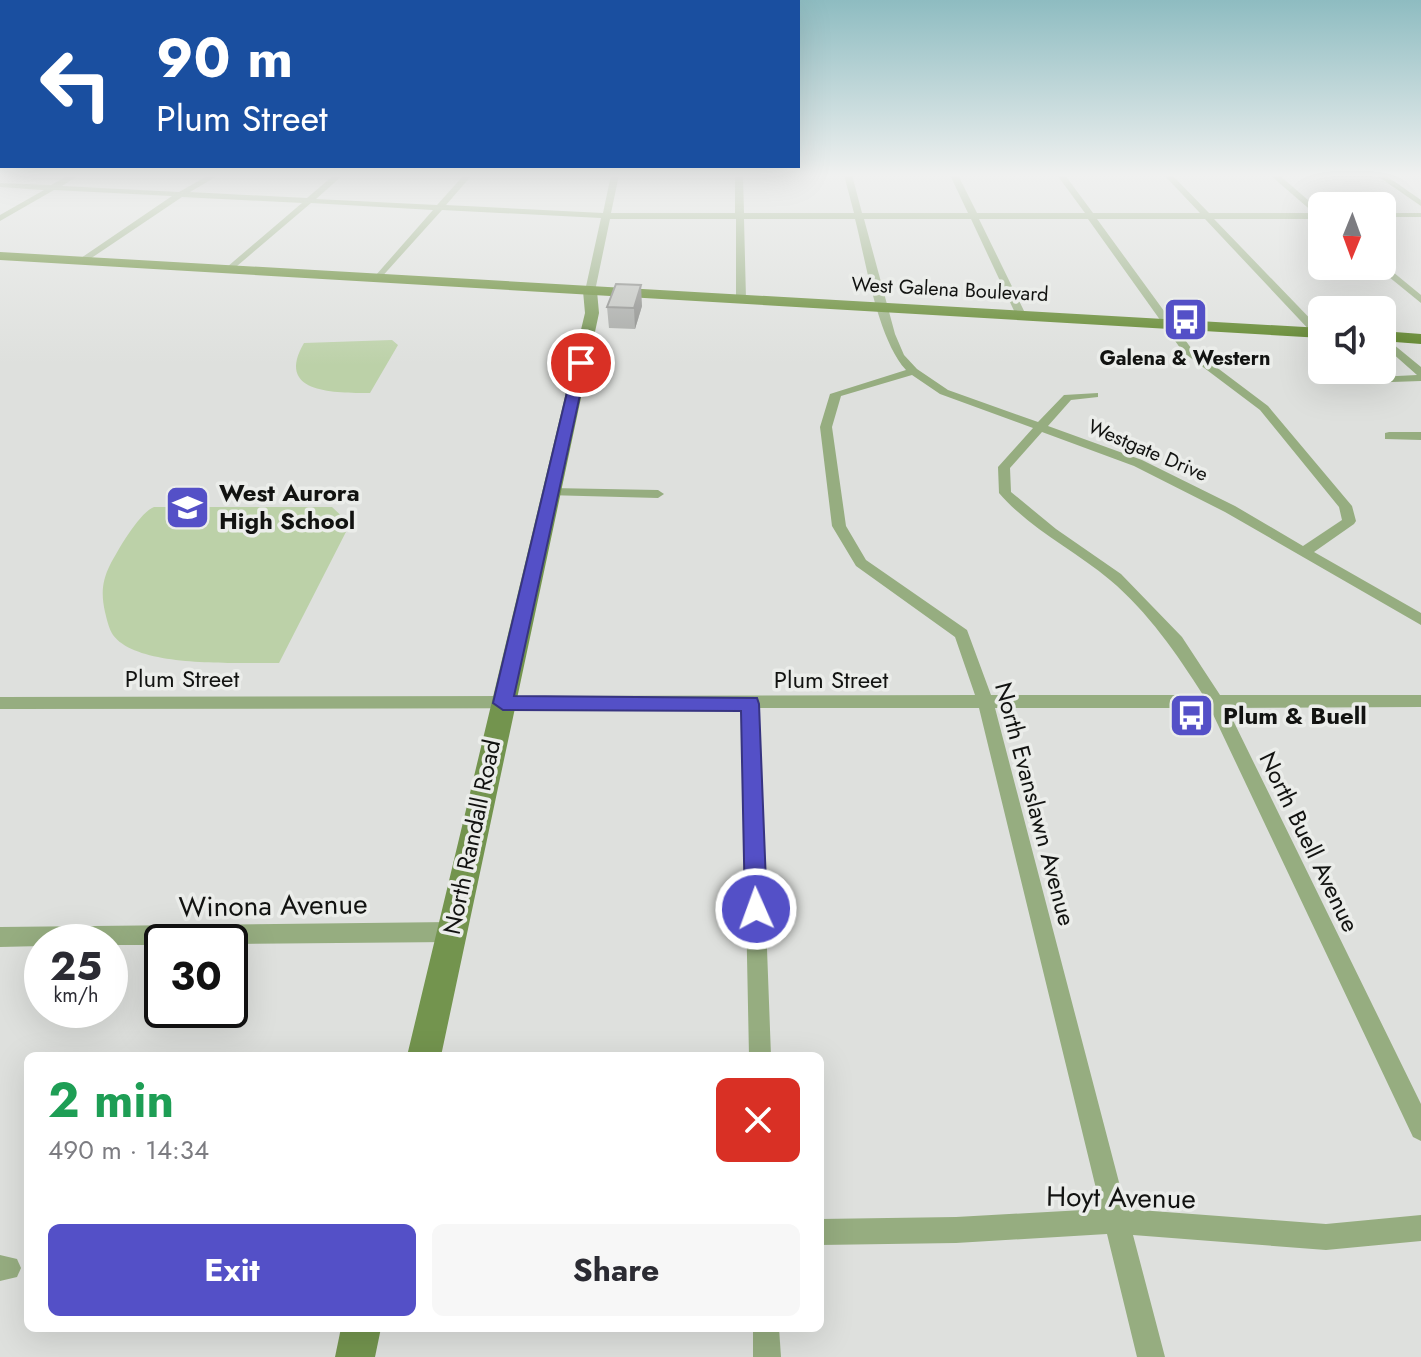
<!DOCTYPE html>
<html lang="en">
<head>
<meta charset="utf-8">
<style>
	:root { --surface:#fff; --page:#f7f7f7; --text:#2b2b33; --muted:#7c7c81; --accent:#5450c7 }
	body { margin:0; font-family:Jost,sans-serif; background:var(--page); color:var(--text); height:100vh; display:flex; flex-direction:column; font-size:30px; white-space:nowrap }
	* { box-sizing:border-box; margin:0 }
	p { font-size:26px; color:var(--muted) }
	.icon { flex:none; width:44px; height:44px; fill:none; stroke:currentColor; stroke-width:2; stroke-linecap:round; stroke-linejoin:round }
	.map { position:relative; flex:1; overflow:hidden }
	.side { position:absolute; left:24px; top:1052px; width:800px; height:280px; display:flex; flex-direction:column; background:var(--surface); border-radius:12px; box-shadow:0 8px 32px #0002 }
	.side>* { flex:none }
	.banner { position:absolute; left:0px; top:0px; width:800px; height:168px; box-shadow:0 8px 32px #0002; background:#1a4fa0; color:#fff; overflow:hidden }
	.needle { width:52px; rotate:181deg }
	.fabs { position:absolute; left:1308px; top:192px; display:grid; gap:16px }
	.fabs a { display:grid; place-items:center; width:88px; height:88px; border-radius:12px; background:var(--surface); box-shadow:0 8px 32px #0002; font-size:40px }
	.speed { position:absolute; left:24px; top:924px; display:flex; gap:16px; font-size:40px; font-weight:700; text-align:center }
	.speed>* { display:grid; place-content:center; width:104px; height:104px; border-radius:50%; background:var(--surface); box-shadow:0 8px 32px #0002; line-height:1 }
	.speed small { font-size:20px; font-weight:400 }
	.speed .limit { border:4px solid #111; border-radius:12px; background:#fff; color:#111 }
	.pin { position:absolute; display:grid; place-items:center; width:68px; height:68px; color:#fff; margin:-34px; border:4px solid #fff; border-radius:50%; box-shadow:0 2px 8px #0007 }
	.me { position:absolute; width:88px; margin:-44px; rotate:358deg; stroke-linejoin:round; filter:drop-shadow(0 0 6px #0008) }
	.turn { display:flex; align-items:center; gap:28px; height:168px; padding:0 24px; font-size:36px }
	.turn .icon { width:104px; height:104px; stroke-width:2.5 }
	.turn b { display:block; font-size:56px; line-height:68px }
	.round { display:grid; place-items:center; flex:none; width:84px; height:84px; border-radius:12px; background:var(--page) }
	.headline { display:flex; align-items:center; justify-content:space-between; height:136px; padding:0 24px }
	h1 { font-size:48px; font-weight:700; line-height:60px; color:#1e9e55 }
	.button { display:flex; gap:16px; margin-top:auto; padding:16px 24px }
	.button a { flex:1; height:92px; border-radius:12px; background:var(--accent); color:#fff; font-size:32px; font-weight:700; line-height:92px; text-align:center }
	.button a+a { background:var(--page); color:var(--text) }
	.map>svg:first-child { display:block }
	.green { fill:#bcd1a8 }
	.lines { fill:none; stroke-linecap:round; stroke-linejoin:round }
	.minor { fill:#96ad80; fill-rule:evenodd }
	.secondary { fill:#73944e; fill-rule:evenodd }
	.primary { fill:#598122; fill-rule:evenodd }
	.wall { fill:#a4a6a3 }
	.shaded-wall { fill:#868784 }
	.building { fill:#bfc1bd; stroke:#868784; stroke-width:2 }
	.route { fill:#5450c7; stroke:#373481; stroke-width:2 }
	.labels { text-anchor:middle; stroke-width:7; stroke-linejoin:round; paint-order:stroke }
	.far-street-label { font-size:20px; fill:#121311; stroke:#ebedea }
	.far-poi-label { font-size:20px; font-weight:bold; fill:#121311; stroke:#ebedea }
	.poi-label { font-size:24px; font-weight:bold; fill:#121311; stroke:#ebedea; text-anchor:start }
	.street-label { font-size:24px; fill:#121311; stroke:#ebedea }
	.near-street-label { font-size:28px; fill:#121311; stroke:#ebedea }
</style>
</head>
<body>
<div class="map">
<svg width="1421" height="1357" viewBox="0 0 1421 1357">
	<rect width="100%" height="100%" fill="#dee0dd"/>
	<g class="green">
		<path d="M392 340 398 345 370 393C336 393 274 394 304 343Z"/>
		<path d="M154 507H332L350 524 279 663C240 662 138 669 113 635 109 629 107 620 105 612 101 594 102 581 110 565 118 550 139 513 154 507Z"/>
	</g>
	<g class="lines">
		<g class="minor">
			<path d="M69 175H79L62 186 179 192 209 175H219L190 192 307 198 334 175H343L316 199 437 205 464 175H472L446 205 603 213 611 175H619L611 213H735V175H743L744 213H854L844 175H852L862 213H968L950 175H958L977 213H1085L1057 175H1065L1093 213H1200L1164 175H1172L1209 213H1314L1270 175H1279L1322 212V219H1214L1322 331V335H1314L1205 219H1097L1191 348 1268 406 1352 506 1356 521 1354 524 1314 552 1421 613V625L1225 512 1134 466 1042 432 1010 468 1011 492 1056 529 1121 574 1182 637 1220 695H1421V707L1227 708 1421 1104V1141L1413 1137 1210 708H995L1126 1209 1326 1224 1421 1215V1241L1326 1250 1133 1235 1165 1357H1137L1107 1234 956 1243 820 1245V1219L956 1217 1101 1209 979 708H758L771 1056H749L742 708 0 709V697L975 695 955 637 856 566 832 526 820 427 830 394 906 370C877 338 866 261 855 219H744L746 299 741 302 736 299V219H610L595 291 590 294 585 291 601 218 442 210 379 280 374 277 376 275 433 210 311 203 230 272 227 271V267L302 203 182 197 84 263 79 260 81 258 172 196 54 190 0 221V215L44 190 0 187V183L51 185ZM864 219H971L1016 315 1021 318 1026 315 979 219H1088L1183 352 1260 410 1339 507 1342 520 1303 546 1235 506 1142 460 1048 426 1071 400 1098 397V393L1064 395 1038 422 948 390 917 369 904 355 895 334ZM912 375 940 394 1033 428 998 467 999 493C1030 529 1074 550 1110 580 1148 612 1177 654 1203 695H991L967 630 866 560 846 526 832 427 841 396Z"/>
			<polygon points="1376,175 1385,175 1421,200 1421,206"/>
			<rect x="1382" y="213" width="39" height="4"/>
			<polygon points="1382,263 1421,295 1421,303 1378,268 1376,266 1382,266"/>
			<polygon points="1382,335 1421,367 1421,381 1334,384 1332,382 1338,379 1417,375 1382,344"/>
			<polygon points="1389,432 1421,432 1421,440 1385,439 1385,433"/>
			<polygon points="551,488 658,490 664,494 658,498 546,495 545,492"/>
			<polygon points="451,922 458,925 461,932 458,939 451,942 230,944 230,942 162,942 162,945 110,945 110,942 42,942 42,946 0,947 0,927"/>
			<polygon points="0,1255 17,1259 21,1268 17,1277 0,1281"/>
			<polygon points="753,1328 779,1328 781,1357 753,1357"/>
		</g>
		<g class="secondary">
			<polygon points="590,287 597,291 599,313 441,1056 407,1056 585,313 583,291"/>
			<polygon points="341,1328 381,1328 375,1357 335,1357"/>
		</g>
		<g class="primary">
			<polygon points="0,252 1322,328 1322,338 0,260"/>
			<polygon points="1382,331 1421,334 1421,344 1382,341"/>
		</g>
	</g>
	<polygon class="wall" points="642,306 635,329 609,328 607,307"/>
	<polygon class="shaded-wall" points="641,285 642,306 635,329 634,308"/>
	<polygon class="building" points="616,284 641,285 634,308 607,307"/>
	<linearGradient id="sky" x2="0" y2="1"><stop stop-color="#8ebcc1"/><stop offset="0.48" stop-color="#f0f1f0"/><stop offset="1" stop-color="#f0f1f0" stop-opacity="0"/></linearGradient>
	<rect width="1421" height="365" fill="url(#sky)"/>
	<polygon class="route" points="581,359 587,363 514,696 757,698 759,704 767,909 764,917 756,920 748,917 745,909 741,711 503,710 493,703 574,363"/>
	<defs>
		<symbol id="bus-square" viewBox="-11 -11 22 22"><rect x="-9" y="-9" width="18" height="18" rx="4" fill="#5450c7" stroke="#ebedea"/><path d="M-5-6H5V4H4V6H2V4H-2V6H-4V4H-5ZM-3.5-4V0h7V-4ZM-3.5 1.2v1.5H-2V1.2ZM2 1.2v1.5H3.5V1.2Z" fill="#fff"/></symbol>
		<symbol id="school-square" viewBox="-11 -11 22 22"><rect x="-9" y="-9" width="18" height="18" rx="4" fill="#5450c7" stroke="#ebedea"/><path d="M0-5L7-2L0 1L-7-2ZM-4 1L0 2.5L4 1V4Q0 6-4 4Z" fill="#fff"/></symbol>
	</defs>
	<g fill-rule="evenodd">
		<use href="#bus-square" x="1160" y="294" width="51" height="51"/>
		<use href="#school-square" x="162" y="482" width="51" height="51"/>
		<use href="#bus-square" x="1166" y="690" width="51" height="51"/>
	</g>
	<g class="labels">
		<g class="far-street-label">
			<text transform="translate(950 289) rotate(3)" y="7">West Galena Boulevard</text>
			<text transform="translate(1148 450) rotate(23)" y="7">Westgate Drive</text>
		</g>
		<g class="far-poi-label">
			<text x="1185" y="365">Galena &amp; Western</text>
		</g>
		<g class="poi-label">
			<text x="219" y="501">West Aurora<tspan x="219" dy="28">High School</tspan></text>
			<text x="1223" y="724">Plum &amp; Buell</text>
		</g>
		<g class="street-label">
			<text x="182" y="687">Plum Street</text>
			<text x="831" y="688">Plum Street</text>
			<text transform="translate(1035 804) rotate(75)" y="8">North Evanslawn Avenue</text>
			<text transform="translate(472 837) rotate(-78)" y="8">North Randall Road</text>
			<text transform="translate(1309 842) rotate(64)" y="8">North Buell Avenue</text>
		</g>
		<g class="near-street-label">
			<text transform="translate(273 905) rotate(-1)" y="10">Winona Avenue</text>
			<text transform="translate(1121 1197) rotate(1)" y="10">Hoyt Avenue</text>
		</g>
	</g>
</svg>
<div class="fabs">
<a><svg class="needle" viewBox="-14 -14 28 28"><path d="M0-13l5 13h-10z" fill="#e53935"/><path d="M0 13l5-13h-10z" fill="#7c7c81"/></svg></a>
<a><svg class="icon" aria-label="sound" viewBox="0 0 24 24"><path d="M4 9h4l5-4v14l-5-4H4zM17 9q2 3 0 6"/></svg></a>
</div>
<div class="speed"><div>25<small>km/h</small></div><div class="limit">30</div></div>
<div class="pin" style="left:581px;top:363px;background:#d93025"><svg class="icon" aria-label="arrive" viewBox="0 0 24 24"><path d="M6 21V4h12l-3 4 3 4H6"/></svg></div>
<svg class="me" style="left:756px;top:909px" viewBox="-20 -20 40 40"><circle r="17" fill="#5450c7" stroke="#fff" stroke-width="3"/><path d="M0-11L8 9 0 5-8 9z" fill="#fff"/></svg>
<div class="banner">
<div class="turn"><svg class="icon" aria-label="left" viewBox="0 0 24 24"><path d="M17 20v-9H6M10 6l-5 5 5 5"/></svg><div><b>90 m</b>Plum Street</div></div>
</div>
<section class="side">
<div class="headline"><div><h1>2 min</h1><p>490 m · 14:34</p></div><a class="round" style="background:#d93025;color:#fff"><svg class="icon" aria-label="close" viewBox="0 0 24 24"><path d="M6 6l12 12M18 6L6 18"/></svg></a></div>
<div class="button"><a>Exit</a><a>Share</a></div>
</section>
</div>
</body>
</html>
